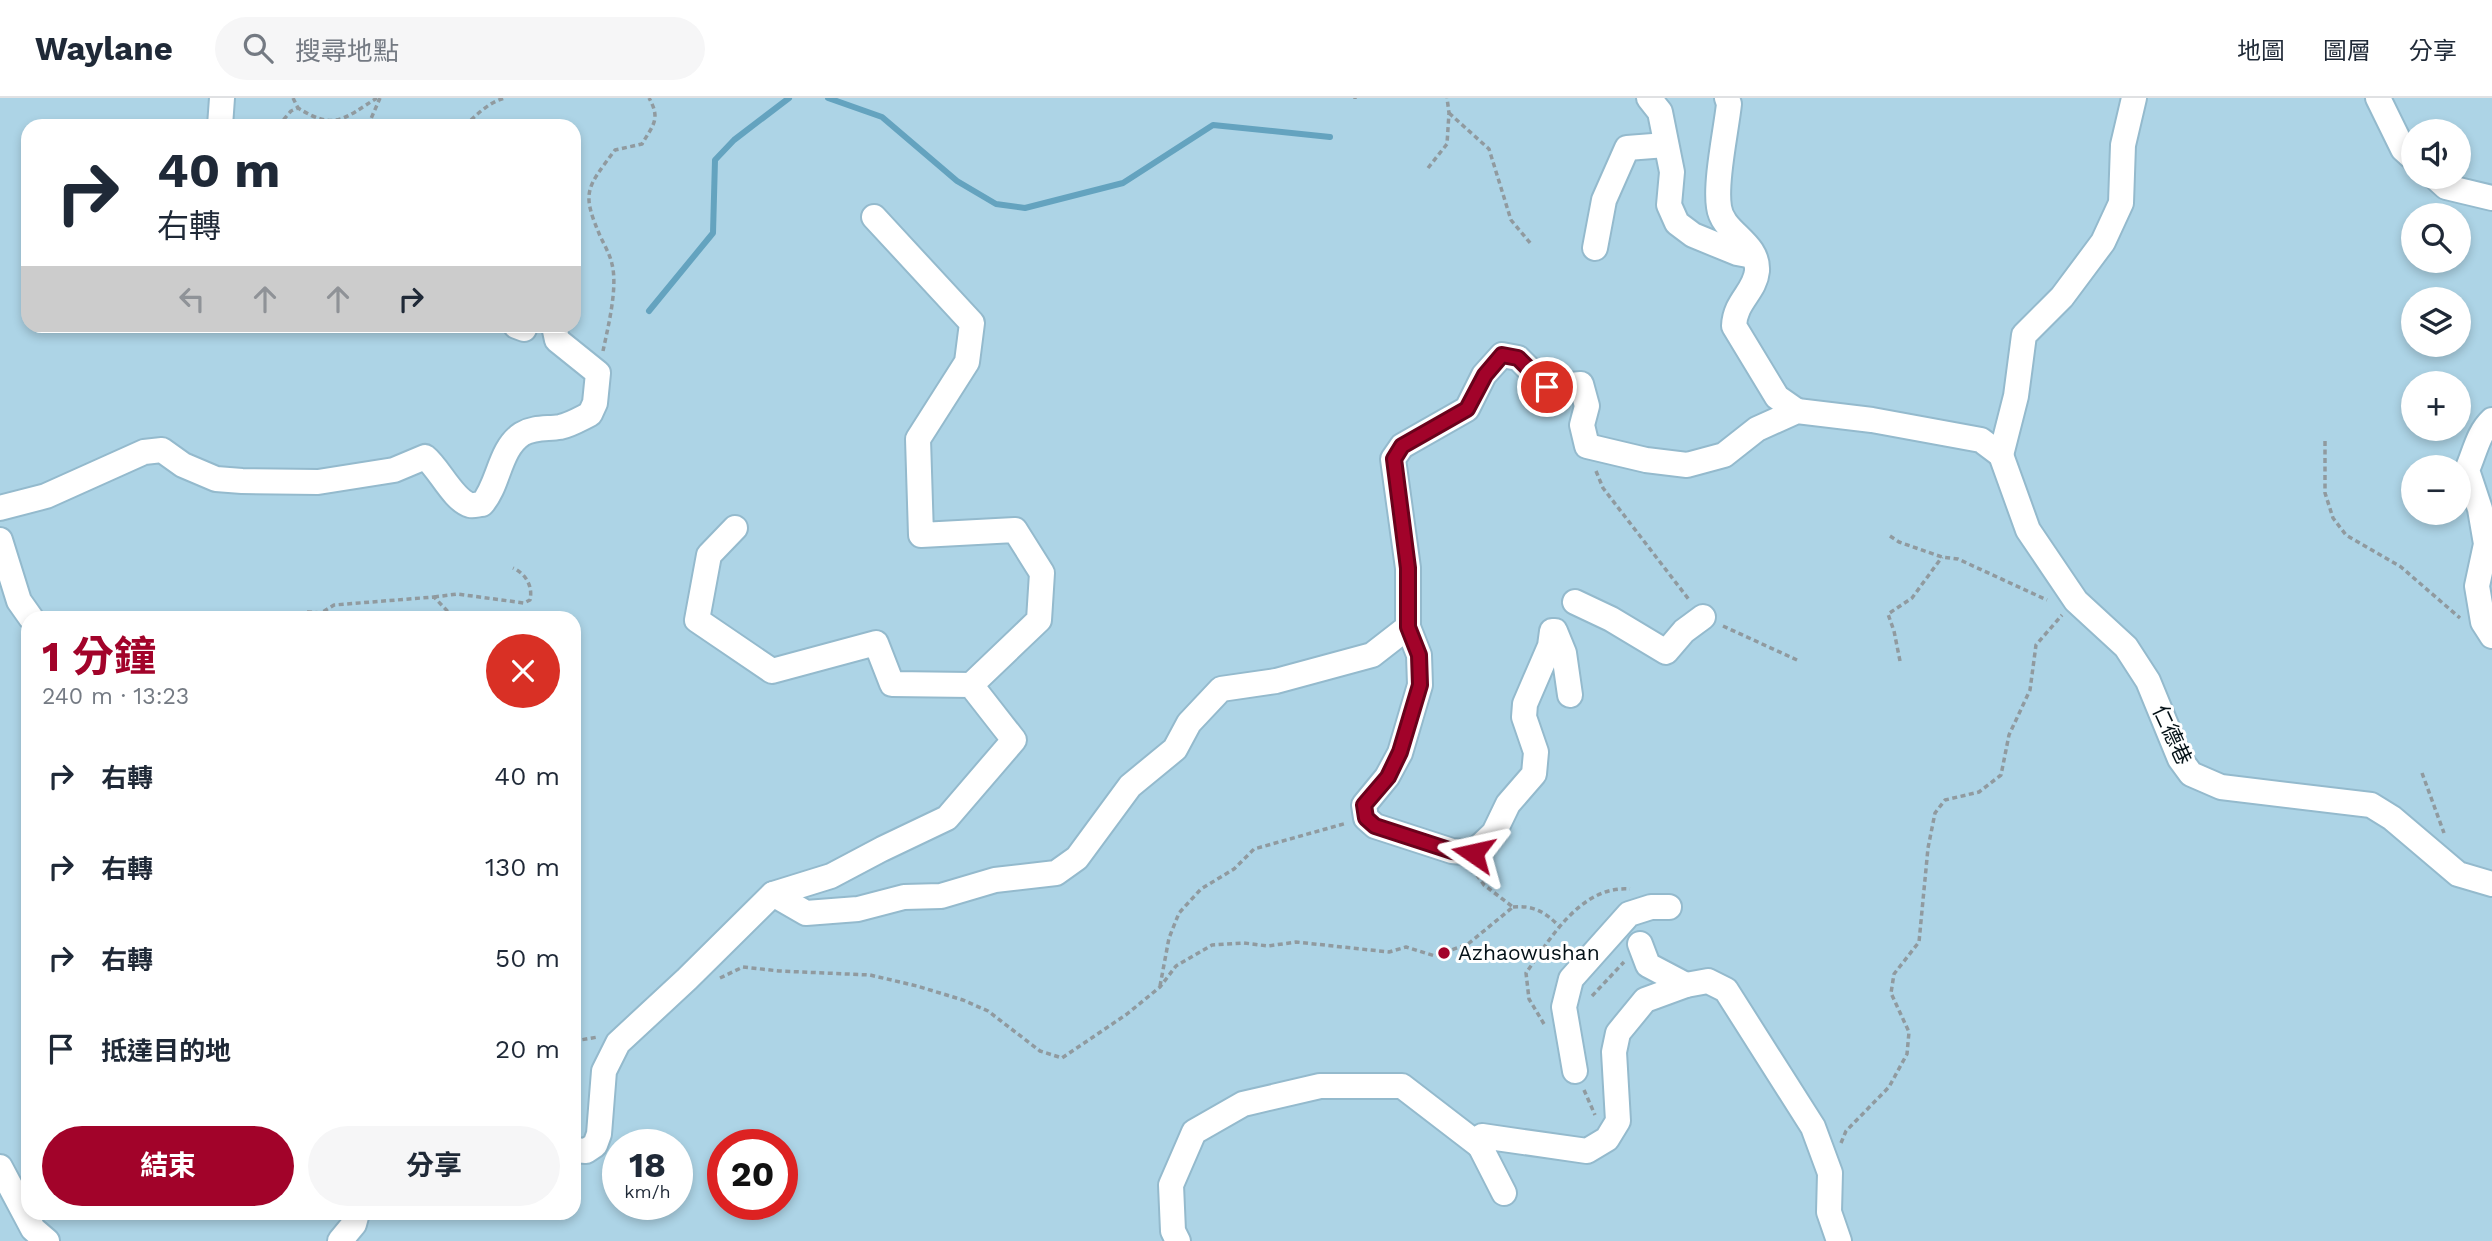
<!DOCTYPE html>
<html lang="zh-TW">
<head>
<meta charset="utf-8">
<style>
	:root { --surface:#fff; --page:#f6f6f7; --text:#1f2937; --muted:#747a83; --line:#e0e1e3; --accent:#a2032a }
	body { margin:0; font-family:"Work Sans","Noto Sans TC",sans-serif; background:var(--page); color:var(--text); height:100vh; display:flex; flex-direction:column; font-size:26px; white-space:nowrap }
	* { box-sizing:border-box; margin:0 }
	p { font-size:23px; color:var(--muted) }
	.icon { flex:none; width:38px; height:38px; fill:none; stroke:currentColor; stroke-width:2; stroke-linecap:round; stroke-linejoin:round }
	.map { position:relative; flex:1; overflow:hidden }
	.sheet { position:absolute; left:21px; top:513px; width:560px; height:609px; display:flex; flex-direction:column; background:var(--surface); border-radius:21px; box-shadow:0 4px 10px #0003 }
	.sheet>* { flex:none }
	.hud { position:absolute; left:21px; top:21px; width:560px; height:214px; border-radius:21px; box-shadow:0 4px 10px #0003; background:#fff; color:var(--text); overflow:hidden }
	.controls { position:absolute; left:2401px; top:21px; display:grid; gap:14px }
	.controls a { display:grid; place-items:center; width:70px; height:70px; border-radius:50%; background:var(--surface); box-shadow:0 4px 10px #0003; font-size:35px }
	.speed { position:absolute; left:602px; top:1031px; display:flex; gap:14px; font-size:35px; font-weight:700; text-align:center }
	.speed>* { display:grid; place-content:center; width:91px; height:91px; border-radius:50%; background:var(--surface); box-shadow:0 4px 10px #0003; line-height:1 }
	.speed small { font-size:18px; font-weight:400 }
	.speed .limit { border:10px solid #d22; background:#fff; color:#111 }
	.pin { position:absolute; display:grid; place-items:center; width:60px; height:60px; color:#fff; margin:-30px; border:4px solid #fff; border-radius:50%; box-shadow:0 2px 7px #0007 }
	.me { position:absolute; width:77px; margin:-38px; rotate:281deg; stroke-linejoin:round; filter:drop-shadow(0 0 5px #0008) }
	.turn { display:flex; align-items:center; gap:24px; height:147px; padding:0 21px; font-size:32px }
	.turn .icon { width:91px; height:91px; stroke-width:2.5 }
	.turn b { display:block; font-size:49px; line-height:60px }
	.lanes { display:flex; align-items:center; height:66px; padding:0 21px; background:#0003; justify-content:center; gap:35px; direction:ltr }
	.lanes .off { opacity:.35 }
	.round { display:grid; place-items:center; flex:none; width:74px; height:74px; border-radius:37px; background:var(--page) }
	.overview { display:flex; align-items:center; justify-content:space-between; height:119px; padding:0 21px }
	h1 { font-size:42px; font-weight:700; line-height:52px; color:var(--accent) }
	.action { display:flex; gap:14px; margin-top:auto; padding:14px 21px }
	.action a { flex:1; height:80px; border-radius:42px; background:var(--accent); color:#fff; font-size:28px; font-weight:700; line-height:80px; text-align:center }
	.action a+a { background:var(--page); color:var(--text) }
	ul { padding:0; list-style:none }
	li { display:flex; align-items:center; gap:21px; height:91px; padding:0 21px }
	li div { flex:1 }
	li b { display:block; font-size:26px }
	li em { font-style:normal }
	header { display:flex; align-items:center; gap:42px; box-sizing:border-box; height:98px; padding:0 35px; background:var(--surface); border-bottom:2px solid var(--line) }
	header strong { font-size:33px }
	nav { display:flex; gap:38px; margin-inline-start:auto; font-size:24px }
	.search { width:490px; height:63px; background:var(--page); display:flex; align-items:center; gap:18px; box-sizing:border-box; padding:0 24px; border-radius:38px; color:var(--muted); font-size:26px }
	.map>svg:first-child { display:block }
	.green { fill:#add4e6; fill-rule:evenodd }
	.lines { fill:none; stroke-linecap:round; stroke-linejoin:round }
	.stream { stroke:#64a3bf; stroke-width:6 }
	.minor-casing { stroke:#94bacd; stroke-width:28 }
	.path { stroke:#909a9f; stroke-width:3.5; stroke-dasharray:5 3.5; stroke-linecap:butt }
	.minor { stroke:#fff; stroke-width:24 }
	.route-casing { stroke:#69021b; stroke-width:18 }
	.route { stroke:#a2032a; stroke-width:12 }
	.poi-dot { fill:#a2032a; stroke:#fff; stroke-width:2.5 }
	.labels { text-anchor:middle; stroke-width:6; stroke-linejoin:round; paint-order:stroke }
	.street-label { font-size:21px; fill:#041117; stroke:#fff }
	.poi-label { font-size:21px; fill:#041117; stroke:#fff; text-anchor:start }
</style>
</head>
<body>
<header>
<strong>Waylane</strong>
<div class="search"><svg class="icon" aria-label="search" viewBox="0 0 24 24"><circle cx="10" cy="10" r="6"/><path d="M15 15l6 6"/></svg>搜尋地點</div>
<nav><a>地圖</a><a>圖層</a><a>分享</a></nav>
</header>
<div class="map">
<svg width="2492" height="1143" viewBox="0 0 2492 1143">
	<rect width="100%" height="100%" fill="#f1f9fd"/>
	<path class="green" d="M0 0H2492V1143H0ZM28 28H574V228H28ZM2413 33H2459V79H2413ZM2413 117H2459V163H2413ZM2413 201H2459V247H2413ZM2413 285H2459V331H2413ZM2413 369H2459V415H2413ZM28 520H574V1115H28ZM618 1046H677V1106H618ZM723 1046H782V1106H723Z"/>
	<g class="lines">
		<g class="stream">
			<polyline points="828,0 882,19 957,83 996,106 1025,110 1123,85 1213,27 1330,39"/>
			<polyline points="649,213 713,135 715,62 734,42 789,0"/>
		</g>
		<defs>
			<g id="minor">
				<polyline points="1649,0 1660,14 1672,74 1669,107 1677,125 1693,137 1737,155 1753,158"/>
				<path d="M1727 0 1729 6C1726 33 1715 84 1719 109 1722 135 1759 144 1757 173 1755 194 1735 203 1734 228L1777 299 1797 313"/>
				<polyline points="2378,0 2403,51 2413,60"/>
				<polyline points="220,28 222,0"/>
				<polyline points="2435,79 2446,89 2492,100"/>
				<polyline points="874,119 972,225 967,264 918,341 921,437 1015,432 1042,475 1039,522 971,587"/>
				<polyline points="1595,150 1604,102 1627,50 1666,47"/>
				<polyline points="516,228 524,231"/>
				<path d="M2492 322C2478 335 2475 354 2467 372L2480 411 2486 446 2477 488 2483 524 2492 538"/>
				<polyline points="2001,357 2028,432 2076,503 2126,549 2148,583 2180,661 2191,676 2221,689 2371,707 2392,720 2458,776 2492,786"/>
				<polyline points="2001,357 2016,298 2024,237 2062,199 2103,144 2121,105 2123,47 2134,0"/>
				<path d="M0 410 46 398 144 354 162 352 183 367 216 381 242 383 318 384 394 372 425 359C439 370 453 402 470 407 474 408 478 406 482 406 499 387 499 351 522 336 534 329 547 331 560 329 570 327 580 321 590 316L595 305 598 275 557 242 554 228"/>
				<polyline points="0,442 19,503 31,520"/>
				<polyline points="1575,504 1611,521 1666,554 1684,533 1703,519"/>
				<polyline points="1408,529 1419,557 1420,587 1400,655 1387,679 1364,707 1366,720 1375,728 1452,753 1473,755 1494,735 1508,706 1534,676 1536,654 1524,619 1525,606 1550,548 1552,533 1555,533 1564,555 1570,597"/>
				<polyline points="773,796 806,815 858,811 904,799 941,798 995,782 1056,775 1077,760 1130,688 1175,651 1189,625 1221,591 1276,583 1372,557 1408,529 1408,470 1393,361 1402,348 1467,311 1484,277 1502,257 1518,260 1547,289 1581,286 1587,308 1582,327 1587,348 1646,362 1687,367 1724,357 1757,331 1797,313 1872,322 1981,342 2001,357"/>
				<polyline points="1640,846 1648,867 1686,887"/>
				<polyline points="1575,973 1564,909 1571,881 1629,816 1651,809 1669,809"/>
				<polyline points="574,1052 586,1053 595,1047 599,1036 604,973 618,945 687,881 773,796 831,778 882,751 947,720 1014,642 971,587 892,586 876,545 772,573 697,522 709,457 735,430"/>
				<polyline points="0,1069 33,1131 47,1143"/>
				<polyline points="1504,1095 1480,1048 1482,1038 1587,1053 1607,1041 1618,1023 1614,954 1618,935 1645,902 1686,887 1708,883 1726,892 1813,1029 1830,1075 1829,1114 1839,1143"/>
				<polyline points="340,1143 354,1126 357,1115"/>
				<polyline points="1178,1143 1173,1133 1171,1087 1194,1034 1243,1006 1320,988 1402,988 1480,1048"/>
			</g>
		</defs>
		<use href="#minor" class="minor-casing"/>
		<g class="path">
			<polyline points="293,0 298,10"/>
			<polyline points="1355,1 1355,0"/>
			<polyline points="1449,15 1489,51 1511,122 1531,146"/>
			<path d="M278 28 291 13 298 10C335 33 343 21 377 0"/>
			<polyline points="371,28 370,23 380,0"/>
			<path d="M465 28C476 17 489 4 505 0"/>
			<polyline points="1428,70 1447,46 1449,15 1447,0"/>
			<path d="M603 253C608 229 618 190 612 166 610 157 605 148 601 140 581 94 586 91 615 52L642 46C653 27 661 21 649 0"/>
			<polyline points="2325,343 2325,395 2333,420 2346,437 2401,469 2460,520"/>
			<polyline points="1596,373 1603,390 1690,503"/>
			<polyline points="1890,438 1899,444 1942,459 1958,461 2047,502"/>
			<path d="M434 499 457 496 524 505 530 502C533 488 526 476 513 470"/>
			<polyline points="307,514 321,515 334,507 434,499 454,520"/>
			<polyline points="1723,528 1797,562"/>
			<polyline points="1900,563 1894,533 1888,516 1912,500 1942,459"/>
			<polyline points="2422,675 2444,735"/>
			<path d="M1513 809C1533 807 1545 814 1559 828"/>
			<polyline points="720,880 743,869 779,873 870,877 917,888 963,902 988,913 1040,953 1062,960 1127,916 1160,889 1176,868 1212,847 1244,845 1268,848 1296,844 1389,854 1406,849 1435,858 1468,846 1513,809 1484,787 1477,777"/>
			<polyline points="1160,888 1169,840 1179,815 1201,791 1234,771 1254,751 1347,725"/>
			<polyline points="1592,898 1624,864"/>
			<path d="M1544 926 1529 901 1526 875C1550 841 1581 787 1630 791"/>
			<polyline points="574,943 598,939"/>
			<polyline points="1584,992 1595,1017"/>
			<polyline points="1841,1045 1846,1033 1889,989 1907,956 1909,934 1891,895 1894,876 1919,844 1928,750 1935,715 1945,702 1979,694 2001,677 2009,637 2030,592 2036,547 2062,517"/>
		</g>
		<use href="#minor" class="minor"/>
	</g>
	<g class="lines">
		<defs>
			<polyline id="route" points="1473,755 1452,753 1375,728 1366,720 1364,707 1388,679 1400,654 1420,587 1419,557 1408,529 1408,470 1394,361 1402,348 1467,311 1485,277 1502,257 1518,260 1547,289"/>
		</defs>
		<use href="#route" class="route-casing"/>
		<use href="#route" class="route"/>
	</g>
	<circle class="poi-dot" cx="1444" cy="855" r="7"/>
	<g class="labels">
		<g class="street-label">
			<text transform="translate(2172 637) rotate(65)" y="7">仁德巷</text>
		</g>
		<g class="poi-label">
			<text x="1458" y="862">Azhaowushan</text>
		</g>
	</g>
</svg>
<div class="controls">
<a><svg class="icon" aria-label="sound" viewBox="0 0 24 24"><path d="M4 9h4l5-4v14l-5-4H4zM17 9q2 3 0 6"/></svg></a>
<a><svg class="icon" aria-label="search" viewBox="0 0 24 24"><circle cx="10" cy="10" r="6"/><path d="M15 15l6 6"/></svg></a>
<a><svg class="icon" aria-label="layers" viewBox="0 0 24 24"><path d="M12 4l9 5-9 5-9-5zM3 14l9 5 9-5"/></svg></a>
<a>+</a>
<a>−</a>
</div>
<div class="speed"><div>18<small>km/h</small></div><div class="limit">20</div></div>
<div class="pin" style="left:1547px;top:289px;background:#d93025"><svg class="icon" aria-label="arrive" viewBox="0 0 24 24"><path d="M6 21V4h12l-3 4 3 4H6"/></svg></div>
<svg class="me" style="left:1473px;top:755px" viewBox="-20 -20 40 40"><path d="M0-17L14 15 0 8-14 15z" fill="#a2032a" stroke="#fff" stroke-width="4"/></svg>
<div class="hud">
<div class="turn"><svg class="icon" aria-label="right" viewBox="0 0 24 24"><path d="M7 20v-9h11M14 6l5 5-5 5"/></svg><div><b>40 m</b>右轉</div></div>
<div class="lanes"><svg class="icon off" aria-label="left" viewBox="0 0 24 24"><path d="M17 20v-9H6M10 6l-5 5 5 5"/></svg><svg class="icon off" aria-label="ahead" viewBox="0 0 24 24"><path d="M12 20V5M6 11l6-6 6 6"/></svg><svg class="icon off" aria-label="ahead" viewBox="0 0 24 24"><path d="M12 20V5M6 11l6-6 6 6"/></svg><svg class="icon" aria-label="right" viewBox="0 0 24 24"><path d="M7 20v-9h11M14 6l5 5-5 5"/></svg></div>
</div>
<section class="sheet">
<div class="overview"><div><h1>1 分鐘</h1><p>240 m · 13:23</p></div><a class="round" style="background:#d93025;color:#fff"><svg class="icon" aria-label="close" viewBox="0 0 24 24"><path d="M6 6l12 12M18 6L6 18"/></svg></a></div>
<ul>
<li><svg class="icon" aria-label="right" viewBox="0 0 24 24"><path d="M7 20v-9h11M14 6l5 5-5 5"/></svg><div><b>右轉</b></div><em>40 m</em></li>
<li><svg class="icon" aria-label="right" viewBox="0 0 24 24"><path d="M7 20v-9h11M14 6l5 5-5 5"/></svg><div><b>右轉</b></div><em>130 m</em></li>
<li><svg class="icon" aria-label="right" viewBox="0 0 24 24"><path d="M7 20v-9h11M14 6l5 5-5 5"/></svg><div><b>右轉</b></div><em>50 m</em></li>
<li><svg class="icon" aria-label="arrive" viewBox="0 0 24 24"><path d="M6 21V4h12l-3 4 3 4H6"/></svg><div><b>抵達目的地</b></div><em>20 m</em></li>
</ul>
<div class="action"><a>結束</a><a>分享</a></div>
</section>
</div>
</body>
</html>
